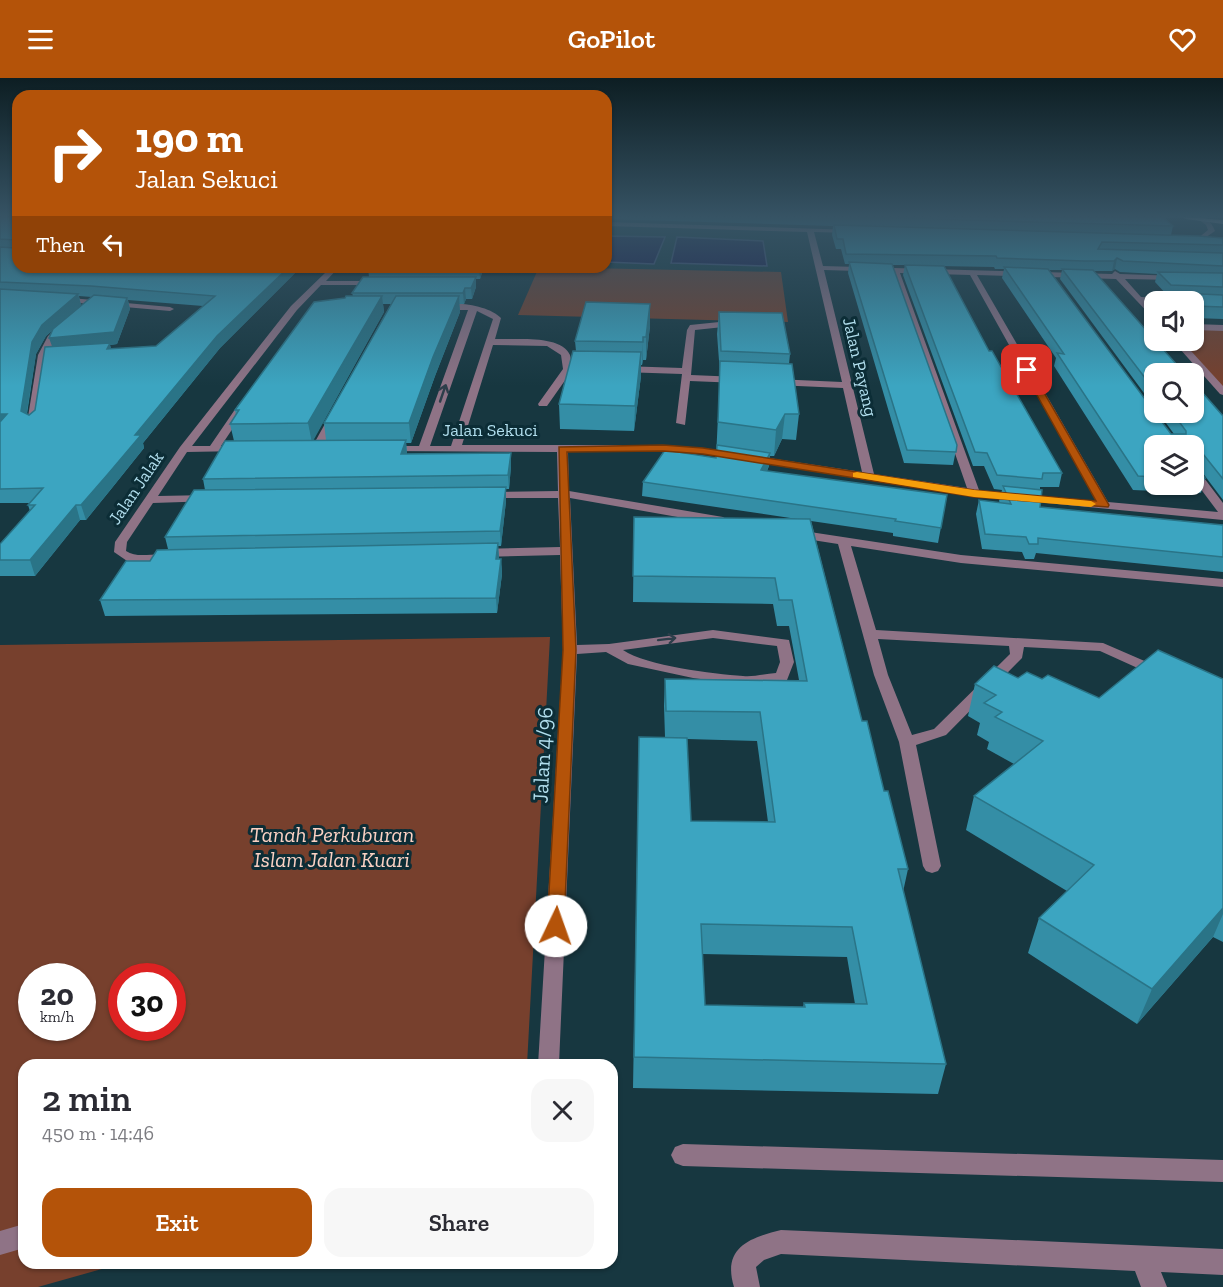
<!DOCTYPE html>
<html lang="en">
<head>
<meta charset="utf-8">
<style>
	:root { --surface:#fff; --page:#f7f7f7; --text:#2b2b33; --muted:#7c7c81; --accent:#b45309 }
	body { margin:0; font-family:"Zilla Slab",serif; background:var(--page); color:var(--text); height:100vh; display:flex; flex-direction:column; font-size:22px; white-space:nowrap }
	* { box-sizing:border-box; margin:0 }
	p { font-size:20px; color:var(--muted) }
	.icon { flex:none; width:33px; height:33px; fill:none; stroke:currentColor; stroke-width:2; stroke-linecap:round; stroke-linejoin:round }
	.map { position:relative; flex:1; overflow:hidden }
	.side { position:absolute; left:18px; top:981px; width:600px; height:210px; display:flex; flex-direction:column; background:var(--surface); border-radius:18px; box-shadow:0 2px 4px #0004 }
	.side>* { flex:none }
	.banner { position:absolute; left:12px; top:12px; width:600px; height:183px; border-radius:18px; box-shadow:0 2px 4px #0004; background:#b45309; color:#fff; overflow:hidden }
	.buttons { position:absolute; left:1144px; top:213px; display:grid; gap:12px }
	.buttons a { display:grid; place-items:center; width:60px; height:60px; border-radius:12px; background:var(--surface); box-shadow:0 2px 4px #0004; font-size:30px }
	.speed { position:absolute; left:18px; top:885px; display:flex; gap:12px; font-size:30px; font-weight:700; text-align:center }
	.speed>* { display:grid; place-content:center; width:78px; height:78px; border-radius:50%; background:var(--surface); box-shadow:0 2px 4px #0004; line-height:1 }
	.speed small { font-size:15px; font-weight:400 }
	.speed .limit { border:9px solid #d22; background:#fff; color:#111 }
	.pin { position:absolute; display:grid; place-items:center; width:51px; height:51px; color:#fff; margin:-26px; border-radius:12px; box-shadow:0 3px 9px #0006 }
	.me { position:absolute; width:66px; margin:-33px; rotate:3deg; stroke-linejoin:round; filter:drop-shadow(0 0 4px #0008) }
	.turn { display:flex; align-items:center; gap:21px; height:126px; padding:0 24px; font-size:27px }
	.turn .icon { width:78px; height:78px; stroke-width:2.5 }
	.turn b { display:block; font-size:42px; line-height:51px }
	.then { display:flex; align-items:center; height:57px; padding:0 24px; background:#0003; gap:12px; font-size:22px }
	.round { display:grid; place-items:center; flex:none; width:63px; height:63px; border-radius:18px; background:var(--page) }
	.overview { display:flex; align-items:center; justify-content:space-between; height:102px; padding:0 24px }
	h1 { font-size:36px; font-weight:600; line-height:45px }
	.cta { display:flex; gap:12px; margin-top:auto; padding:12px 24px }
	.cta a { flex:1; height:69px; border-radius:18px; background:var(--accent); color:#fff; font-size:24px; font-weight:600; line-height:69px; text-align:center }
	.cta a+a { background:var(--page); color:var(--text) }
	header { display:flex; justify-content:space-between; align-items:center; height:78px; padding:0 24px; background:var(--accent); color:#fff; font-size:27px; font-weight:600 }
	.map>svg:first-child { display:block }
	.green { fill:#77402d; fill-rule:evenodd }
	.water { fill:#18134a; stroke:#46507b; stroke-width:1.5 }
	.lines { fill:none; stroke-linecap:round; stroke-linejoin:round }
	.minor { fill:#8f7386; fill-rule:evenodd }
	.highway { fill:#f8dcee; fill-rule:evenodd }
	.wall { fill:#348ea6; fill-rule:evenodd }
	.shaded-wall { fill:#2a7487 }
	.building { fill:#3ca5c1; stroke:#2a7487; stroke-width:1.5; fill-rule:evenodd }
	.oneway { stroke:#2d3e4a }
	.route { fill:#b45309; stroke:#753606; stroke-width:1.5 }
	.slow { fill:#f59e0b }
	.labels { text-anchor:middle; stroke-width:6; stroke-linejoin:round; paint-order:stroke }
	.far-street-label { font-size:18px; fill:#b1deed; stroke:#0c2d36 }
	.street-label { font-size:22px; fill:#b1deed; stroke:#0c2d36 }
	.park-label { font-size:22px; font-style:italic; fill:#fbd1c3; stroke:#0c2d36 }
</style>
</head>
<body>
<header><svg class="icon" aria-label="menu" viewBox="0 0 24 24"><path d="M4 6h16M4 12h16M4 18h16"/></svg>GoPilot<svg class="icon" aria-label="heart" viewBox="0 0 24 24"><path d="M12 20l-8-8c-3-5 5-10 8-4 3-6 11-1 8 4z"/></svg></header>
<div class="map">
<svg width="1223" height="1209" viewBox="0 0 1223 1209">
	<rect width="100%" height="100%" fill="#173740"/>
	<g class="green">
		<polygon points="539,189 781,194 788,244 518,237"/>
		<polygon points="1194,249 1223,250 1223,314 1176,263 1194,262"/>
		<path d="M550 559 527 987H24V1185H123L38 1209H0V567ZM32 898H82V950H32ZM122 898H172V950H122Z"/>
	</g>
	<g class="water">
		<polygon points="606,158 665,159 654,186 606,184"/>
		<polygon points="677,159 763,163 767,188 671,185"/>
	</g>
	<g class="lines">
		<g class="minor">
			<path d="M1195 139C1206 139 1211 143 1215 153L1199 164 1197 161 1208 152 1206 147Z"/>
			<path d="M606 144 854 152 852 155 814 154 823 188 1112 196 1115 193 1120 196 1178 198V202H1175L1125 201 1141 219 1223 222V226L1194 225V224H1146L1155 234V242L1116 201 977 197 1108 424 1218 434 1194 402V391L1198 392 1223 425V442L974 418 703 376 663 373 568 374 569 413 723 439 729 443 723 447 570 420 577 567 609 566 713 552 789 562 794 584 787 602 745 607 693 600 628 586 606 574 577 576 559 986 538 987 563 572 560 477 478 479 472 475 478 471 560 469 558 420H485L479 417 485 414 558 413 557 374 384 373V369L388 368H419L468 232H439L435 230C450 221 489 227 501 240L495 261C514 262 561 256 570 277 571 281 572 287 573 291L547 328H539L538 326 563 291 561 277 547 268 493 267 462 367H663L703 370 862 394 843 310 775 307 770 304 775 301 842 304 807 154 606 148ZM824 192 892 194 967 410 874 396ZM900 195 970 197 1096 423 979 412ZM477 233 493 241 451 368H430ZM713 560 777 568 780 584 776 595C765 596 753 599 743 598 713 596 647 588 623 572Z"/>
			<path d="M276 189H339L326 203H379L383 205 379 207H321L297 232 192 368H210L238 327 242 326 247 329 221 368 242 369V373L187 374 158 418 209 417 213 419V423L153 425 127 464 126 473C141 483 163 470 175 481L169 485H130L114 474 115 464 180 369 291 228 326 194 280 191Z"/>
			<polygon points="60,219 170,229 174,231 170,233 57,223 56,221"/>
			<polygon points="739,242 743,245 742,247 695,252 691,297 739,299 744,302 739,305 690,303 685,347 676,345 682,296 622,294 617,291 622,288 682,290 687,252 690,247"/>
			<polygon points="1194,246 1223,247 1223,253 1194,252"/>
			<polygon points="61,247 68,249 55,261 48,277 37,345 28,347 27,345 38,277 48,258"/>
			<polygon points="1172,262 1181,262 1223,308 1223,317 1220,316"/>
			<polygon points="331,335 340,337 320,373 312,373 311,371"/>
			<path d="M797 452 961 477 1223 501V509L961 485 851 468 876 552 1103 565 1163 591 1165 594 1158 598 1153 597 1100 573 1024 569 1022 580 946 657 916 667 941 788 938 793 932 795 926 793 923 788 899 664 874 597 838 466 793 459 791 456ZM878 561 1009 568 1010 576 934 651 912 657 888 597Z"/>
			<polygon points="683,1066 1223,1082 1223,1104 683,1088 675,1085 671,1077 675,1069"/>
			<polygon points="24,1146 24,1170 0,1177 0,1153"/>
			<path d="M781 1152 1223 1171V1197L1161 1194 1167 1209H1141L1135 1193 781 1176 764 1182 756 1189 760 1209H734C722 1170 749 1160 781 1152Z"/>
		</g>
		<polygon class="highway" points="1182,139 1223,142 1223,146 1186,141"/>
	</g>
	<g class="wall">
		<path d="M0 139H18V189H295L296 194 220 270 143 365 144 370 112 410 86 442H80L35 498H0V466L30 433 28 427 30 425H0ZM79 218 92 219 68 239 81 227ZM128 222 203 228 156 268 111 271 110 267 117 266 130 231ZM53 252 52 269 35 332 29 337 27 336 36 276 46 258Z"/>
		<path d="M606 139H1163L1173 148 1171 157 1223 160V241L1194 240V224H1177L1178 218H1168L1155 204 1157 196 1120 194 1115 191 1112 193H1094L1155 296V330L1060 201 1062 192H1049L1171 356H1174L1158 334H1194L1223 338V422L1199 390H1198L1205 400 1201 415 1133 412 1054 288 1056 280 1002 200 1004 191H995L994 189 938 188 1062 395 1059 409H1040V429L1223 447V494L1036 475 1034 481H1025L1022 474 982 471 976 436 979 422 1000 425 999 423 1002 412 994 411 984 388H973L903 197 905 187H892L957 367 953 387 904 385 848 195 849 186H845L841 171H836L832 157 833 148 606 141ZM1155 368H1194V406H1155Z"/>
		<path d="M484 189 480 201H476V209L472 221H466L464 226H459L460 234 435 298 411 365H406L407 376 511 388 509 411H506V423L501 468H498L499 481H501L502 496 497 535 105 538 100 522 150 483 168 471 165 459 205 412 203 401 234 363 230 346 236 337 235 332 345 220 353 218 352 215 369 199 368 190ZM383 226H391L324 345 326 362H313L384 234Z"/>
		<path d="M719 234 790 276 789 286 799 336 796 362 782 361 774 378H770L769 388 767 393 947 417 938 465 893 458V455L811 443 862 643 908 791 903 814 946 986 938 1016 633 1010 639 659H665L664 628 665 601 799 602 789 548H777L773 526 633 524 634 439 797 441 642 418 643 404 716 380 720 296 717 256ZM687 661 757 663 768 744 691 743ZM702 876 847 879 855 926 804 925 803 929 705 927Z"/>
		<polygon points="650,248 646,282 643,282 642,287 641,287 641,298 634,353 560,351 559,326 576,273 575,263"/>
		<polygon points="1018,600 1042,601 1099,620 1223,601 1223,864 1213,859 1137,946 1028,875 1039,840 1067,813 966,752 974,718 1014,686 987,671 989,664 977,657 980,645 968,638 975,606"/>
	</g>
	<g class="shaded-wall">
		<polygon points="1117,180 1115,191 1112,193 1114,183"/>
		<polygon points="289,189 295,189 296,194 220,270 143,365 144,370 86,442 81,427 135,357 217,258"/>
		<polygon points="480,189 484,189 480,201 479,190"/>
		<polygon points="476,199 476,209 472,221 471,210"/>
		<polygon points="465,210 466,221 464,226 463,215"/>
		<polygon points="78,216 81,227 46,258 36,276 25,346 21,333 32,264 42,247"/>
		<polygon points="382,218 384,234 312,365 308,345"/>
		<polygon points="459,218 460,234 435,298 411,365 409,345 433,279"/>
		<polygon points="127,220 130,231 117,266 110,267 113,277 53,271 49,260"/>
		<polygon points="650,226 650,248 646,282 646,259"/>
		<polygon points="643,259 643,282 642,287 643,264"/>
		<polygon points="641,274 641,298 634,353 635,328"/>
		<polygon points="0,336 7,336 0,350"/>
		<polygon points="785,336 782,361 774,378 776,352"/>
		<polygon points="406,362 407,376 401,376"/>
		<polygon points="511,375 511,388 509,411 508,397"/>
		<polygon points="770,375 769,388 760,406 761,392"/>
		<polygon points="506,409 506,423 501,468 500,453"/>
		<polygon points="76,427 80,442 35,498 30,482"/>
		<polygon points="498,465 499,480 496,481"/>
		<polygon points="501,481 502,496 497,535 496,520"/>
		<polygon points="1223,830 1223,836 1213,859 1137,946 1152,911"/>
	</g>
	<g class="building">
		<polygon points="0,139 18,139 18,189 289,189 217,258 135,357 141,357 108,396 81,427 76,427 30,482 0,482 0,466 35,427 28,427 43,410 0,411 0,344 7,336 0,336 0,211 78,216 42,247 32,264 21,333 29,337 35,332 45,269 110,265 107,271 156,268 215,218 91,208 0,204 0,169 15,170 17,164 15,162 0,161"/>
		<polygon points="857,139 1163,139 1173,148"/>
		<polygon points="834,147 1198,158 1223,160 1223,167 1102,164 1098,171 1223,175 1223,188 1123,183 1117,180 1114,183 1084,183 997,180 996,178 846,176 843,161 837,161"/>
		<polygon points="849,184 892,186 957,367 956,374 907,372"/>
		<polygon points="905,187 944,188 989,273 992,273 1062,395 1043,395 1042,401 997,397 987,375 975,374"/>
		<polygon points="369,189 480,189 479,190 368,190"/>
		<polygon points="1004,189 1048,191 1171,356 1186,356 1186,353 1172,334 1194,334 1194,305 1223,338 1223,401 1203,376 1197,375 1196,388 1205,400 1194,400 1194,368 1155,368 1155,399 1138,398 1057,275 1064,276"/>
		<polygon points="1062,191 1093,192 1185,296 1155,296 1155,313"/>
		<polygon points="1158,194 1223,195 1223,209 1171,207"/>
		<polygon points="363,199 476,199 471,210 465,210 463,215 352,215"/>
		<polygon points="1179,215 1223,217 1223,229 1194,228 1194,224 1187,224"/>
		<polygon points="94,217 127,220 114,254 49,260 53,251"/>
		<polygon points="346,218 382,218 308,345 230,346 239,332 235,332 314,224 345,220"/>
		<polygon points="396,218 459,218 433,279 409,345 324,345"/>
		<polygon points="586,224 650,226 646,259 643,259 643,264 575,263"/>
		<polygon points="719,234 782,235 790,276 721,273"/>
		<polygon points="573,273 641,274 635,328 559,326"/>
		<polygon points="720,283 792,286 799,336 785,336 776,352 718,344"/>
		<polygon points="406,362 401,376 511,375 508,397 203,401 225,363"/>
		<polygon points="717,367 770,375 761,392 947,417 941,450 895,443 896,441 643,404 665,372 716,380"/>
		<polygon points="1003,408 1042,412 1040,429 1223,447 1223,479 1038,460 1038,466 1029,466 1026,459 985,456 979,422 1011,426"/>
		<polygon points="506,409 500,453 165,459 194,412"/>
		<path d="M634 439 810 441 862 643H867L884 713H888L908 791H898L946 986 634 979 639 659 687 660 691 743 775 744 760 634 666 633 665 601 807 603 792 522H779L775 500 633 498ZM701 846 852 849 867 926 804 925 805 929 705 927Z"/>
		<polygon points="498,465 496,481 501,481 496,520 100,522 126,483 150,483 157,472"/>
		<polygon points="1158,572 1223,601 1223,830 1152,911 1039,840 1094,787 974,718 1043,663 995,639 1002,634 984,625 996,617 975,606 994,588 1018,600 1027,594 1042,601 1048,597 1099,620"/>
	</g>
	<defs><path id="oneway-shaft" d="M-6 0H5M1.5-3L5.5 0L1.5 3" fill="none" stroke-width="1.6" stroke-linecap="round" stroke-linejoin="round" transform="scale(1.5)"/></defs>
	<g class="oneway">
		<use href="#oneway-shaft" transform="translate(443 315) rotate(-71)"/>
		<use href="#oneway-shaft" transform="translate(667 561) rotate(-7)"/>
	</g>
	<linearGradient id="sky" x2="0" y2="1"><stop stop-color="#0d1e23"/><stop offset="0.45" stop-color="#365364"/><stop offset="1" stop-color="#365364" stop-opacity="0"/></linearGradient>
	<rect width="1223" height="308" fill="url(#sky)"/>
	<polygon class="route" points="1027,289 1031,292 1109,427 1108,429 974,419 703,376 663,373 567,374 576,572 564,848 562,853 556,855 549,853 547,848 563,572 559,369 663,367 703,370 974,412 1096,423 1023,292"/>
	<polygon class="slow" points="857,394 974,412 1091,423 1096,426 1091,429 974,419 853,399 853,395"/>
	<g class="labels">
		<g class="far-street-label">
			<text transform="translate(860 289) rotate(77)" y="6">Jalan Payang</text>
			<text x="490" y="358">Jalan Sekuci</text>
			<text transform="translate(136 410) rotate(-56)" y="6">Jalan Jalak</text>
		</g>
		<g class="street-label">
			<text transform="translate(542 677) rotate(-87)" y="8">Jalan 4/96</text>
		</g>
		<g class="park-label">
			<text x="332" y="764">Tanah Perkuburan<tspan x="332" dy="25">Islam Jalan Kuari</tspan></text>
		</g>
	</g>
</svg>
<div class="buttons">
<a><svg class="icon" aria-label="sound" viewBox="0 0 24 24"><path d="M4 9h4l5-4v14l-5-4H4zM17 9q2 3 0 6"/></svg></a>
<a><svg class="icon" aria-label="search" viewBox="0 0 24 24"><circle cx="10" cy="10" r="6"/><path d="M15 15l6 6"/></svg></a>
<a><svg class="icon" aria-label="layers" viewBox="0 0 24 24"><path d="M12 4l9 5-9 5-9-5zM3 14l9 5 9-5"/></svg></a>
</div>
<div class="speed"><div>20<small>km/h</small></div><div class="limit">30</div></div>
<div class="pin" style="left:1027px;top:292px;background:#d93025"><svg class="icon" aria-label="arrive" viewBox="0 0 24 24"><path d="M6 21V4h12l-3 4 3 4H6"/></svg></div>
<svg class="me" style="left:556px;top:848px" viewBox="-20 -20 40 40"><circle r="19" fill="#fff"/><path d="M0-13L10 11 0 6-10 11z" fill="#b45309"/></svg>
<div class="banner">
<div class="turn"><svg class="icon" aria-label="right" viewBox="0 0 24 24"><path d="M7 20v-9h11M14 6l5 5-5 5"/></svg><div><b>190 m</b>Jalan Sekuci</div></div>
<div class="then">Then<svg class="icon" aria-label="left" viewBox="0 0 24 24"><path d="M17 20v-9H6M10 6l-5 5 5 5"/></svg></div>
</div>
<section class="side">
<div class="overview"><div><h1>2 min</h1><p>450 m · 14:46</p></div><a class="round"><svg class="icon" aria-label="close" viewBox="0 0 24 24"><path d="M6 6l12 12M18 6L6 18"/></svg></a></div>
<div class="cta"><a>Exit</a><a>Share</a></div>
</section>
</div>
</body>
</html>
